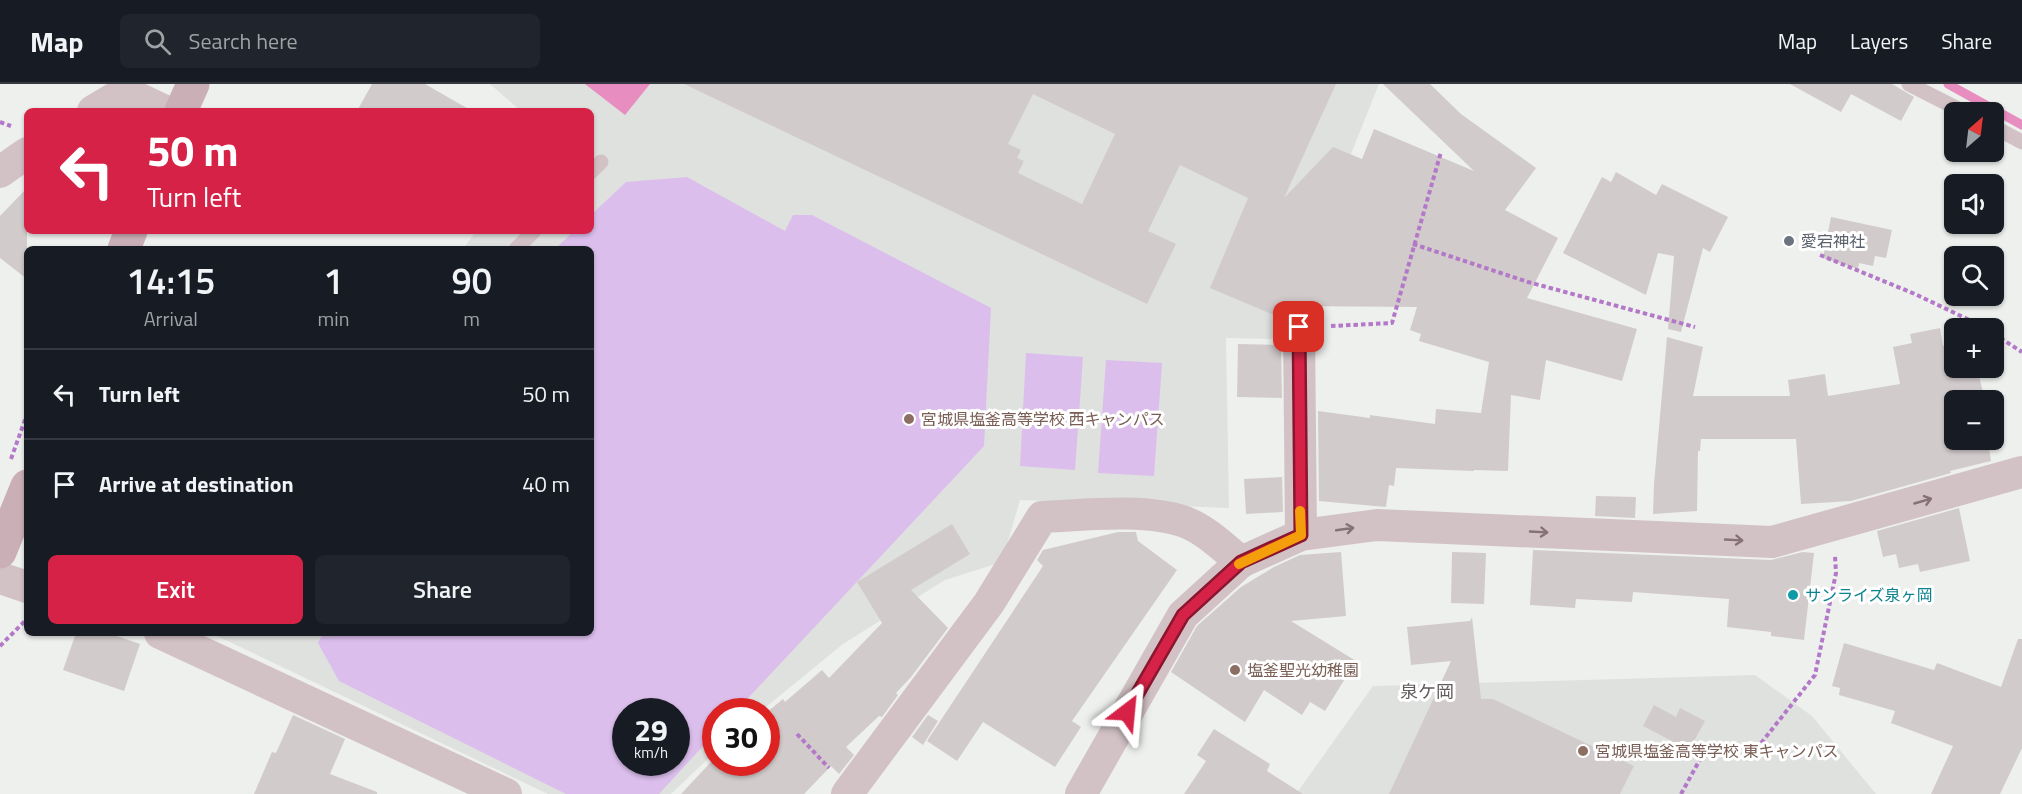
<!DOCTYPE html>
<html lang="en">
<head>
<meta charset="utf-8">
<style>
	:root { --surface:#171b24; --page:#20242c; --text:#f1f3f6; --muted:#9ea1a6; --line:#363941; --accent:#d52246 }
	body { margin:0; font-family:"Titillium Web","Noto Sans JP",sans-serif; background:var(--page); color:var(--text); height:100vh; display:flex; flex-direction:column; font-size:22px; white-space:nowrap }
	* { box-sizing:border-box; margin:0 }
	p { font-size:20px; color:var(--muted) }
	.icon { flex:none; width:33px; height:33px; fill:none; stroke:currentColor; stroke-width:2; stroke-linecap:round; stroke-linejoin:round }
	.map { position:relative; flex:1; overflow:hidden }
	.details { position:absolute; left:24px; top:162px; width:570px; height:390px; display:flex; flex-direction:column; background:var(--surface); border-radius:9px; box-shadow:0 2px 4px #0004 }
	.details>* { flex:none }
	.hud { position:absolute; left:24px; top:24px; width:570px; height:126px; border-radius:9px; box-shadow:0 2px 4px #0004; background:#d52246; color:#fff; overflow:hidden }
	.needle { width:39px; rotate:28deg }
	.fabs { position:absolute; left:1944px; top:18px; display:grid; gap:12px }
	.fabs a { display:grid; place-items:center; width:60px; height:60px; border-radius:9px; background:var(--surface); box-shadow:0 2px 4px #0004; font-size:30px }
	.speed { position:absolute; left:612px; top:614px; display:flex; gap:12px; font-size:30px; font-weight:700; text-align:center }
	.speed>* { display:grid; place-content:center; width:78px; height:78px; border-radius:50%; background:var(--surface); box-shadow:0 2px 4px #0004; line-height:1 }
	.speed small { font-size:15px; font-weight:400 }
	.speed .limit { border:9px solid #d22; background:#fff; color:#111 }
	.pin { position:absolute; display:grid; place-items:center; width:51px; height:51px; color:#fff; margin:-26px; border-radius:12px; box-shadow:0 3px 9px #0006 }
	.me { position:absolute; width:66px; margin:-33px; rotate:29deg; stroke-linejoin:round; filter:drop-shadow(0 0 4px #0008) }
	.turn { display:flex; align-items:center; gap:21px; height:126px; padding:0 24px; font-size:27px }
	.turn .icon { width:78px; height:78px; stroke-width:2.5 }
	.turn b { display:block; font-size:42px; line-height:51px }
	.eta { display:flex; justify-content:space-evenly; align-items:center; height:102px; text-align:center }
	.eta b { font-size:36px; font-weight:600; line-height:42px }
	.button { display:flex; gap:12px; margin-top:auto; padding:12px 24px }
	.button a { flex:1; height:69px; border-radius:9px; background:var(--accent); color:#fff; font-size:24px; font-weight:600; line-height:69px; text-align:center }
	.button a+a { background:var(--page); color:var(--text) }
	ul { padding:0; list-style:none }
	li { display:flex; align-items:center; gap:18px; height:90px; padding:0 24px; border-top:2px solid var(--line) }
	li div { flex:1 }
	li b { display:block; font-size:22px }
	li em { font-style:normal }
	header { display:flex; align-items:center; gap:36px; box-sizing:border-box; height:84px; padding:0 30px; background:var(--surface); border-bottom:2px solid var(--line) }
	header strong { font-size:28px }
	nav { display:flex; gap:33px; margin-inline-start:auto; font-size:21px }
	.search { width:420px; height:54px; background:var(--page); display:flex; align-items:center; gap:15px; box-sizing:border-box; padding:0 21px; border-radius:9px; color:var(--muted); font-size:22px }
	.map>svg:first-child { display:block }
	.education { fill:#dfe1df; fill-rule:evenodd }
	.green { fill:#dbbeec; fill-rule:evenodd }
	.water { fill:#e78dbf }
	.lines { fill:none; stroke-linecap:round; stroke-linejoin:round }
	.stream { stroke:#e78dbf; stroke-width:9 }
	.building { fill:#d2cbcc; fill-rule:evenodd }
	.path { stroke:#b378c8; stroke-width:4; stroke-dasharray:4.5 3; stroke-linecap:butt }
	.lane { stroke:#d2c2c6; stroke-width:15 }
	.street { stroke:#d2c2c6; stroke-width:32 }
	.primary { stroke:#cbafb6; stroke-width:33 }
	.oneway { stroke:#847277 }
	.route-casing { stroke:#8a162e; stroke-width:15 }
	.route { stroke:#d52246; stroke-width:10 }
	.slow { stroke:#f59e0b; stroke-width:10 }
	.worship-dot { fill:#6b7280; stroke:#fff; stroke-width:2 }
	.education-dot { fill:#8d6e63; stroke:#fff; stroke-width:2 }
	.culture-dot { fill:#0f9aa8; stroke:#fff; stroke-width:2 }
	.labels { text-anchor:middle; stroke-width:6; stroke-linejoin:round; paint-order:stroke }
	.worship-label { font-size:16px; fill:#5b616d; stroke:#fff; text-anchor:start }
	.education-label { font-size:16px; fill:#785e54; stroke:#fff; text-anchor:start }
	.culture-label { font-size:16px; fill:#0d838f; stroke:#fff; text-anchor:start }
	.neighbourhood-label { font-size:18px; fill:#625b5c; stroke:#fff }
</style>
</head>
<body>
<header>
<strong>Map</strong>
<div class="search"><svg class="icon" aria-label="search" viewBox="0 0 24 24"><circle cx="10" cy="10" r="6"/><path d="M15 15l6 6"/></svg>Search here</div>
<nav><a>Map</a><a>Layers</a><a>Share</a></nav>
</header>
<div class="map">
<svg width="2022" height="710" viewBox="0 0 2022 710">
	<rect width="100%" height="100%" fill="#eef0ee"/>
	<g class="education">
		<path d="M490 0H1379L1277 255 1226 254 1229 424 1020 416 1002 478 945 496 843 560 761 627H716L715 668 671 710H548L211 549H591V165H463L476 147H591V27H521ZM626 627H676V678H626Z"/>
		<polygon points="1755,591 1812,632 1876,710 1296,710 1373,602"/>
	</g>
	<g class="green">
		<path d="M687 93 785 147 793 131H812L991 224 984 362 736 627H716L715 649 659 710H566L339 597 318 559 323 549H591V165H555L574 147H591V131L626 98ZM626 627H676V678H626Z"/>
		<polygon points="1026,269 1083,273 1075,386 1020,382"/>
		<polygon points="1106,276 1162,279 1154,392 1098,389"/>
	</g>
	<polygon class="water" points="585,0 650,0 625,31"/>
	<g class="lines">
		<polyline class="stream" points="1948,0 2022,41"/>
	</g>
	<g class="building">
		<polygon points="372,0 425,0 472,27 357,27"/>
		<path d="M684 0H1336L1284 114 1333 63 1362 75 1374 45 1474 87 1383 0H1430L1461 30 1536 84 1505 126 1558 154 1527 214 1637 245 1622 297 1546 276 1540 316 1511 311 1508 387 1474 386V387L1396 384 1394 402 1389 401 1386 423 1319 417 1318 327 1370 334V331L1435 340 1436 325 1481 329 1489 278 1419 257 1421 250 1410 246 1417 223 1288 222V229L1283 235 1210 204 1248 114 1180 81 1148 147 1176 160 1147 220ZM1033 10 1115 50 1082 120 1018 89 1024 77 1017 74 1021 66 1008 60Z"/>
		<polygon points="1790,0 1892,0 1914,13 1901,37 1851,10 1841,28"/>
		<polygon points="1616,88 1656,111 1662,100 1728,133 1710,168 1703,164 1681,248 1668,245 1674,172 1658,169 1646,211 1563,169 1602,93 1611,98"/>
		<polygon points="27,104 27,195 0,174 0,132"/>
		<polygon points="1831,133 1892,146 1886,174 1875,172 1873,182 1859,179 1858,185 1823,174"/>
		<polygon points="1940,244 1943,262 1954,260 1954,284 1977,284 1985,316 1954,316 1954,356 1994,356 1994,351 1996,362 1989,364 1991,377 1950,387 1951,389 1851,417 1801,420 1796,355 1701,355 1700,367 1698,367 1697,427 1653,430 1654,400 1667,253 1703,263 1693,312 1790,312 1788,296 1825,290 1828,312 1900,300 1893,263 1912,259 1910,250"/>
		<polygon points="1238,260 1281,261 1282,314 1237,313"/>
		<polygon points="1282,393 1283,428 1246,430 1244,395"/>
		<polygon points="1596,412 1636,413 1635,434 1595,432"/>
		<polygon points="1959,424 1970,477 1920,488 1918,480 1899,484 1896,470 1883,473 1877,447"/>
		<polygon points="952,440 970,470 911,506 948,544 911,593 896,609 898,611 882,633 879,632 846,663 854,671 839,690 831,682 804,710 681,710 711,678 766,678 766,629 783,615 785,618 822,586 829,594 882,539 857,498"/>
		<polygon points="1118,448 1136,448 1138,457 1177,486 1072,637 1081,643 1055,683 983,638 957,677 927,657 1043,482 1037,476 1043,466"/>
		<polygon points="1533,466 1771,476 1803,468 1814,469 1804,556 1771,552 1771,548 1727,543 1729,515 1633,508 1632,518 1576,515 1575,524 1530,521"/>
		<polygon points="1341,468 1346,532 1291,537 1356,577 1325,627 1310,618 1302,631 1264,606 1245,638 1171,588 1197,542 1241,503 1274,483 1300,471"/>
		<polygon points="1452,468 1486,469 1484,520 1451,519"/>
		<polygon points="1472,533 1481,615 1493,615 1634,682 1620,710 1389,710 1451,577 1411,581 1407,543 1470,537"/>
		<polygon points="76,549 108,549 140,560 124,607 63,586"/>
		<polygon points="2018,555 2022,555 2022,664 2000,710 1931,710 1953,662 1891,639 1895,627 1839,611 1840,604 1832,602 1844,559 1934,586 1937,579 2001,603"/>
		<polygon points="1654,621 1676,633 1680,624 1705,637 1689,666 1643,642"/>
		<polygon points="293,631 345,655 330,690 377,708 377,710 254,710 272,668 276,669"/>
		<polygon points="928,631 938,637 923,661 912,653"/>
		<polygon points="1214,645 1270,680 1267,687 1303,710 1184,710 1206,677 1197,671"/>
	</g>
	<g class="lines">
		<g class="path">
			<polyline points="0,38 11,42"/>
			<polyline points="1413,160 1528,198 1695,243"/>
			<polyline points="1820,171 1915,210 1986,244"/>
			<polyline points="1331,242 1392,239 1441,68"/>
			<polyline points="1994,250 2022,268"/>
			<polyline points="11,375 26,333"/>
			<polyline points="0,562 27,535"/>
			<polyline points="797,650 829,684"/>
			<polyline points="1681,710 1709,659 1758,663 1815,591 1836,489 1835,472"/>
		</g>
		<g class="lane">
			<polyline points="1909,0 1964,28"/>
			<polyline points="1994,43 2022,58"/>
			<polyline points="591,88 601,78"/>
			<polyline points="516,165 534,147"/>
		</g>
		<g class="street">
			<polyline points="93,27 125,8 165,27"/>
			<polyline points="0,88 27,69"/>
			<polyline points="1299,243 1301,451"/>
			<polyline points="0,494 27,503"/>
			<polyline points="160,549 506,710"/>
			<path d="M847 710 989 519 1042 433C1085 431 1145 424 1185 438 1206 446 1224 464 1241 478"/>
			<polyline points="1081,710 1183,531 1241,478 1301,451 1377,441 1772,458 2022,388"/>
		</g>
		<g class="primary">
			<polyline points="181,27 193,0"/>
			<polyline points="124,165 131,147"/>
			<polyline points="0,468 27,402"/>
		</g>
	</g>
	<defs><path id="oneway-shaft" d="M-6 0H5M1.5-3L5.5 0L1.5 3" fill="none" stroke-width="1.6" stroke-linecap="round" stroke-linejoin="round" transform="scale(1.5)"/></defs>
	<g class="oneway">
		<use href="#oneway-shaft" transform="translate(1923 417) rotate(-16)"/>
		<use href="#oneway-shaft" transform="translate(1345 445) rotate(-8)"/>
		<use href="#oneway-shaft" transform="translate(1539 448) rotate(3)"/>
		<use href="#oneway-shaft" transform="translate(1734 456) rotate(3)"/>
	</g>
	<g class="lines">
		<defs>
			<polyline id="route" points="1127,628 1183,531 1241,478 1301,451 1299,243"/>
		</defs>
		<use href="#route" class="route-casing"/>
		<use href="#route" class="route"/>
		<polyline class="slow" points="1239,480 1301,451 1300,427"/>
	</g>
	<circle class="worship-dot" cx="1789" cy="157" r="6"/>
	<g class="education-dot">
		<circle cx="909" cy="335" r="6"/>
		<circle cx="1235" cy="586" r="6"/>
		<circle cx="1583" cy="667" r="6"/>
	</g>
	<circle class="culture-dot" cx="1793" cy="511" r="6"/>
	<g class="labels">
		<g class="worship-label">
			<text x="1801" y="163">愛宕神社</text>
		</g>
		<g class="education-label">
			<text x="921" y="341">宮城県塩釜高等学校 西キャンパス</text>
			<text x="1247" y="592">塩釜聖光幼稚園</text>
			<text x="1595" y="673">宮城県塩釜高等学校 東キャンパス</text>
		</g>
		<g class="culture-label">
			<text x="1805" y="517">サンライズ泉ヶ岡</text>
		</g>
		<g class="neighbourhood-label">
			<text x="1427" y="614">泉ケ岡</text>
		</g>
	</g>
</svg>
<div class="fabs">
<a><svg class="needle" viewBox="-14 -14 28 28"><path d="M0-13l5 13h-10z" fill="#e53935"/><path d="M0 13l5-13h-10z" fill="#9ea1a6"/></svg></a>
<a><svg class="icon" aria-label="sound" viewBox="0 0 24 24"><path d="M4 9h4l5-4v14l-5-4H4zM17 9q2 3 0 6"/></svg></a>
<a><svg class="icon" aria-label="search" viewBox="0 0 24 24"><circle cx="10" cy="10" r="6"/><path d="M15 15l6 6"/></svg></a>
<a>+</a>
<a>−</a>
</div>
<div class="speed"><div>29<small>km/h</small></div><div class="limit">30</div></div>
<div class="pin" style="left:1299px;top:243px;background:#d93025"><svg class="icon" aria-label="arrive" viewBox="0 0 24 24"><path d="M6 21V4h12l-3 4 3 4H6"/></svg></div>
<svg class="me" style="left:1127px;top:628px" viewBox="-20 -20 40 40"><path d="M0-17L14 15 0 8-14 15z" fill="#d52246" stroke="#fff" stroke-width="4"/></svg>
<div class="hud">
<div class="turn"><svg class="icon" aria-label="left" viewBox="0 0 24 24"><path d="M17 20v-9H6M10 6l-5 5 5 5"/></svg><div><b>50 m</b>Turn left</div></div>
</div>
<section class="details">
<div class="eta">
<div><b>14:15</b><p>Arrival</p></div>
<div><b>1</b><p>min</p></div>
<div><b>90</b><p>m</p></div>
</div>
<ul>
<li><svg class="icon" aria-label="left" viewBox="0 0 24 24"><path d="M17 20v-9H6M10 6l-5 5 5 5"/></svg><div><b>Turn left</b></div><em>50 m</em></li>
<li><svg class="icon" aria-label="arrive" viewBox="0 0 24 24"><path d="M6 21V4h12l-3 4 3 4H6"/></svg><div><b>Arrive at destination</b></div><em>40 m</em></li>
</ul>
<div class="button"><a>Exit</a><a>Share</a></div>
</section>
</div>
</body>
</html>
